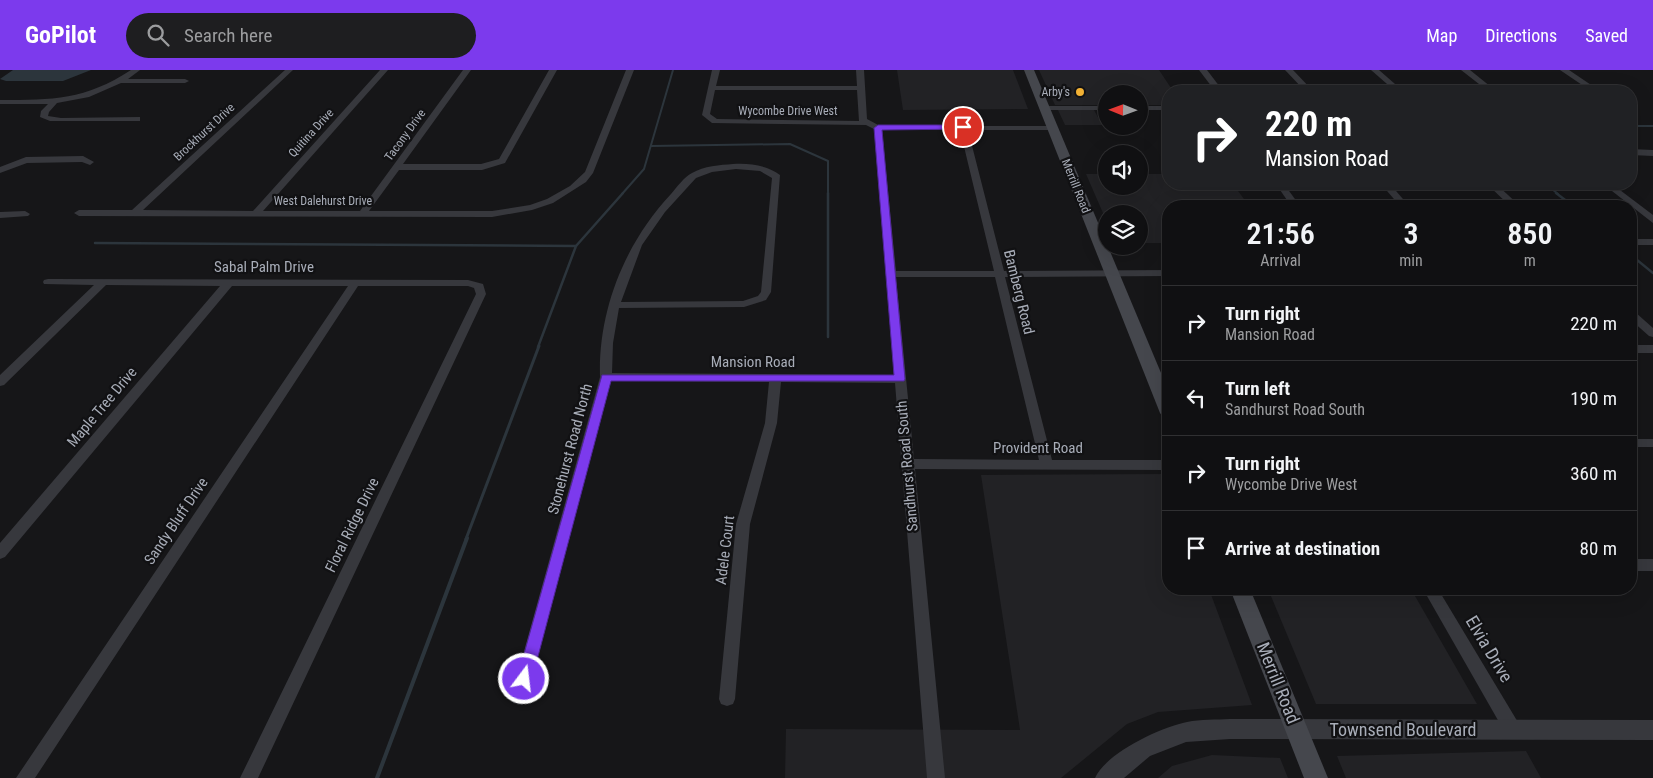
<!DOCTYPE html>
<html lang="en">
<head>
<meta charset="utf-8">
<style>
	:root { --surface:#101012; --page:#1e1e20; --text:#f1f3f6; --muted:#9c9d9f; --line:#303032; --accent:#7c3aed }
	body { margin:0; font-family:"Roboto Condensed",sans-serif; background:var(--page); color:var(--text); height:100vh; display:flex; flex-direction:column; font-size:19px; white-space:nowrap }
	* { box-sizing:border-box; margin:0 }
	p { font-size:16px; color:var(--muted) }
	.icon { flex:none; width:28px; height:28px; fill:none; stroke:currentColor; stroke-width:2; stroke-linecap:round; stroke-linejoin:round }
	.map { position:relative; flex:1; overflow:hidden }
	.panel { position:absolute; left:1162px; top:130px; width:475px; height:395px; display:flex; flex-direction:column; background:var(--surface); border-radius:20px; box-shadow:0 5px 20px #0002,0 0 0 1px var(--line) }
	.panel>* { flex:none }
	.guide { position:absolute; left:1162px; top:15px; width:475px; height:105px; border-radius:20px; box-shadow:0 5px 20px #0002,0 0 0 1px var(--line); background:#202124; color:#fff; overflow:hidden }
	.needle { width:32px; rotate:271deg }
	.tools { position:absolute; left:1098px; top:15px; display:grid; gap:10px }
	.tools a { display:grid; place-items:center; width:50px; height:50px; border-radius:50%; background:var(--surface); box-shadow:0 5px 20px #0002,0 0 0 1px var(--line); font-size:25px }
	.pin { position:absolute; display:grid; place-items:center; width:42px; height:42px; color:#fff; margin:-21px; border:2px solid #fff; border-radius:50%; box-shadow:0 1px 5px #0007 }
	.me { position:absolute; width:55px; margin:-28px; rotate:15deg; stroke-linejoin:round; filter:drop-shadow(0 0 4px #0008) }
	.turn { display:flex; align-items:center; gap:18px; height:105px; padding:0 20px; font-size:22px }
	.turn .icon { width:65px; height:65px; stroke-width:2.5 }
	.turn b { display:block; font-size:35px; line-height:42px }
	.eta { display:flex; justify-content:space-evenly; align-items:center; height:85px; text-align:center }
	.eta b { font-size:30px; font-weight:600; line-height:35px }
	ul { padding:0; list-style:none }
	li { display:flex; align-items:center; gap:15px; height:75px; padding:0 20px; border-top:1px solid var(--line) }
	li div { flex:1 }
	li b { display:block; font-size:19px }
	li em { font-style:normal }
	header { display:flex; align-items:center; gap:30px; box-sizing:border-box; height:70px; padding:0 25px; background:var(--accent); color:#fff }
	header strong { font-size:24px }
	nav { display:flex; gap:28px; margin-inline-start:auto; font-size:18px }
	.search { width:350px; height:45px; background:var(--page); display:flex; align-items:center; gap:12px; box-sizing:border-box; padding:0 18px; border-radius:28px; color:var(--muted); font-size:19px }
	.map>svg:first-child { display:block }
	.built { fill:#222225 }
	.water { fill:#2c353c }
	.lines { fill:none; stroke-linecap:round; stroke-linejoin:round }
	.stream-far3 { stroke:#2c353c; stroke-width:2 }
	.stream-far2 { stroke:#2c353c; stroke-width:2.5 }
	.stream-far1 { stroke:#2c353c; stroke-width:3 }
	.stream { stroke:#2c353c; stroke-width:4 }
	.minor { fill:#37383d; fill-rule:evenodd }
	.tertiary { fill:#37383d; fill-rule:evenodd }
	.secondary { fill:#45474d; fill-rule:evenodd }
	.route { fill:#7c3aed; stroke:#51269a }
	.poi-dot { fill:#f2b134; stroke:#111113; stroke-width:2 }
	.labels { text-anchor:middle; stroke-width:4.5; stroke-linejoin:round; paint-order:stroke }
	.far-poi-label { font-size:12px; fill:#a8adb8; stroke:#111113; text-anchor:end }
	.far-street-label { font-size:12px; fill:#a8adb8; stroke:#111113 }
	.street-label { font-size:15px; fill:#a8adb8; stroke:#111113 }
	.near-street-label { font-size:18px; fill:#a8adb8; stroke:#111113 }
</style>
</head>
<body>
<header>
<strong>GoPilot</strong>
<div class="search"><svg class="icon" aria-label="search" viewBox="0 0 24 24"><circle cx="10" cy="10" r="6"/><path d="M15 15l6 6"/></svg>Search here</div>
<nav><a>Map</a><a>Directions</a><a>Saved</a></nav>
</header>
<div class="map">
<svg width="1653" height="708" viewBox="0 0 1653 708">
	<rect width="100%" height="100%" fill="#161618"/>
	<g class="built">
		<polygon points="897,0 1013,0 1028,39 903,40"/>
		<polygon points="1039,0 1159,0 1173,21 1169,21 1169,35 1139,35 1139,24 1106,24 1106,35 1055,35"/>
		<polygon points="1058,40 1094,40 1102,55 1065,55"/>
		<polygon points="1086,104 1106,104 1106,116 1139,116 1139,104 1169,104 1169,114 1233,114 1249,136 1169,136 1169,173 1139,173 1139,144 1106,144 1106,150"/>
		<polygon points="1167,404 1169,409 1169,519 1209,519 1252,635 1158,642 1127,654 1061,708 785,708 786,659 1020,660 981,405"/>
		<polygon points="1268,519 1411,519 1477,634 1316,634"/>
		<polygon points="1526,681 1541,708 1346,708 1337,686"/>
		<polygon points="1212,685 1280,688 1288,708 1158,708 1172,696"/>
	</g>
	<polygon class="water" points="13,0 91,0 63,11 6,11 0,9"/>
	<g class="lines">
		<g class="stream-far3">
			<polyline points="1631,56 1653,56"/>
			<polyline points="651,76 790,74 828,91 828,124"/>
			<polyline points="1546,114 1558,124"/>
			<polyline points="622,124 644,99 673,0"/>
		</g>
		<g class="stream-far2">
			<polyline points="828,123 828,267"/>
			<polyline points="1556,123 1573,136"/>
			<polyline points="95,173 576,176 538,277"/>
			<polyline points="576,176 623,123"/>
			<polyline points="1631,185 1653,203"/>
		</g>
		<polyline class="stream-far1" points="466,469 539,276"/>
		<polyline class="stream" points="377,708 467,468"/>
		<g class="minor">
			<path d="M131 0H140L128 9H185L189 11 185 13H121L89 27 57 33 49 42 48 46 61 48 140 47V51H50L40 47 41 41 48 34H0V30C53 30 85 30 131 0Z"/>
			<polygon points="285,0 293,0 143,140 253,141 380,0 388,0 263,141 360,141 463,0 471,0 403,94 481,94 499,89 549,0 557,0 505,93 482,100 399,100 369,141 492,141 530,135 547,129 570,116 585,102 626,0 634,0 593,103 586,112 553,133 532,140 492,147 79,146 74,143 79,140 132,140"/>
			<path d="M712 0H720L716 16H857L856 0H864L867 49 880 56H1055V60H968L1004 201 1169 200V206L1005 207 1052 390H1169V400L915 399 945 708H927L895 313 781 312 777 353 750 454 735 629 733 634 727 636 721 634 719 629 736 454 765 353 769 312 611 311 527 628 525 633 519 635 513 633 511 628 600 307C598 240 625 173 671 124 677 117 684 107 692 103 704 96 720 95 733 94 749 93 767 95 780 105L771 222 766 230 744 237 619 238 613 273 612 303 894 305 874 59 866 55 712 53 702 45ZM715 20H857L859 51 717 49 710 44ZM882 60H960L994 201H896ZM736 99 760 101 772 108 761 222 758 226 743 231 621 232 642 175 665 142 696 108 712 102ZM896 207H995L1039 390 914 389Z"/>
			<polygon points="1199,0 1207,0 1223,21 1215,21"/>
			<polygon points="1285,0 1293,0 1313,21 1305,21"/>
			<polygon points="1371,0 1379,0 1403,21 1395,21"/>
			<polygon points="1461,0 1470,0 1496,21 1488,21"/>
			<polygon points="1560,0 1569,0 1600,21 1591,21"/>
			<rect x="1041" y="36" width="65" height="4"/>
			<rect x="1139" y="36" width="30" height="4"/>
			<polygon points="1631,79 1653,80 1653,86 1631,85"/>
			<polygon points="83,86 94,92 90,95 82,92 27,93 0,103 0,97 26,87"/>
			<polygon points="1276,114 1284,114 1300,136 1291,136"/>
			<polygon points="1381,114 1390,114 1409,136 1400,136"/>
			<polygon points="1487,114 1496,114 1520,136 1510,136"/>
			<polygon points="1603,114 1612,114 1653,145 1653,153"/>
			<polygon points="25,141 30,144 28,146 0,148 0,142"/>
			<rect x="1631" y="169" width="22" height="6"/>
			<polygon points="48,209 468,210 483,214 486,224 258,708 240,708 476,224 474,218 468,216 358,216 35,708 16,708 348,216 232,216 5,487 0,489 0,473 220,216 106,215 4,315 0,316 0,305 94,215 44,214 43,212 44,210"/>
			<polygon points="1631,241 1635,242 1653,258 1653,267 1649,266 1631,250"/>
			<rect x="1631" y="275" width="22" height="8"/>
			<rect x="1631" y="369" width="22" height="8"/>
			<rect x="1631" y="489" width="22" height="12"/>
			<polygon points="1423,519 1438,519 1519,654 1521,660 1519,666 1513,668 1507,666"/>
		</g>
		<path class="tertiary" d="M1230 649 1653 650V670L1230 669 1186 672 1150 686 1124 708H1095C1106 683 1161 657 1187 652 1201 649 1216 650 1230 649Z"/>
		<g class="secondary">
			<polygon points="1024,0 1034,0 1169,322 1169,349 1163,347 1160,343"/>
			<polygon points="1230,519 1250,519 1328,708 1304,708"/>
		</g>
	</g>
	<polygon class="route" points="963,55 965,56 965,59 882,60 905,309 904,311 611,311 532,609 529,614 524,616 519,614 517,609 602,305 894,305 874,58 878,55"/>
	<circle class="poi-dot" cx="1080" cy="22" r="5"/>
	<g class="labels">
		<g class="far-poi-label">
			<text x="1070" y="26">Arby's</text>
		</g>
		<g class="far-street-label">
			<text x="788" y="45">Wycombe Drive West</text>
			<text transform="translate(204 62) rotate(-43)" y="4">Brockhurst Drive</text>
			<text transform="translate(311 63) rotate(-48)" y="4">Quitina Drive</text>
			<text transform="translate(405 65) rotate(-54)" y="4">Tacony Drive</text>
			<text transform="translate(1076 116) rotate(68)" y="4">Merrill Road</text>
			<text x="323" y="135">West Dalehurst Drive</text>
		</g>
		<g class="street-label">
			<text x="264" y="202">Sabal Palm Drive</text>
			<text transform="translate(1019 222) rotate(76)" y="5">Bamberg Road</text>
			<text x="753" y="297">Mansion Road</text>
			<text transform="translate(102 337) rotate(-50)" y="5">Maple Tree Drive</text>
			<text x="1038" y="383">Provident Road</text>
			<text transform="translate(570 379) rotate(-75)" y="5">Stonehurst Road North</text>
			<text transform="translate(907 396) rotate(-95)" y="5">Sandhurst Road South</text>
			<text transform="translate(176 451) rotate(-56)" y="5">Sandy Bluff Drive</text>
			<text transform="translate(352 455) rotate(-64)" y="5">Floral Ridge Drive</text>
			<text transform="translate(725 480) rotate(-83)" y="5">Adele Court</text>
		</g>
		<g class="near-street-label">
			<text transform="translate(1489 579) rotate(59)" y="6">Elvia Drive</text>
			<text transform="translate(1278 613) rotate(68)" y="6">Merrill Road</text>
			<text x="1403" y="666">Townsend Boulevard</text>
		</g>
	</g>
</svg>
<div class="tools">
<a><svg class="needle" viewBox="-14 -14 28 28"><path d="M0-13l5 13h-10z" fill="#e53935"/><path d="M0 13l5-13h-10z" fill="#9c9d9f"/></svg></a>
<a><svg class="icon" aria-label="sound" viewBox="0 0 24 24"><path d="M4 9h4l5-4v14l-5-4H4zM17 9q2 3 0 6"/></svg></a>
<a><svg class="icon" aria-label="layers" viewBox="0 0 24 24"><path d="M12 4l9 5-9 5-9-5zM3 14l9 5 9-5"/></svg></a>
</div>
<div class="pin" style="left:963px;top:57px;background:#d93025"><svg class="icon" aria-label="arrive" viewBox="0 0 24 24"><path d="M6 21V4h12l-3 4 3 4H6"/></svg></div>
<svg class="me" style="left:524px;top:609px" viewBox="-20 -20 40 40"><circle r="17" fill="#7c3aed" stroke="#fff" stroke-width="3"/><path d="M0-11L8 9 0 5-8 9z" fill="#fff"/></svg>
<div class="guide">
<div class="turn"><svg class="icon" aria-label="right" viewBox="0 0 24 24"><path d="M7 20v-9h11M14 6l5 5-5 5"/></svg><div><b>220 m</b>Mansion Road</div></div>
</div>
<section class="panel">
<div class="eta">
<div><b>21:56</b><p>Arrival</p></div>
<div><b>3</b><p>min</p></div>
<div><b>850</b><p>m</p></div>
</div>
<ul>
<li><svg class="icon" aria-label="right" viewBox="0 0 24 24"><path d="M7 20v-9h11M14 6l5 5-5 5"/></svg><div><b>Turn right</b><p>Mansion Road</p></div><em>220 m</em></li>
<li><svg class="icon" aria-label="left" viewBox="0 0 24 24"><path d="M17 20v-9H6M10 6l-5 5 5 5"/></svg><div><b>Turn left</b><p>Sandhurst Road South</p></div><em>190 m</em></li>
<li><svg class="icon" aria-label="right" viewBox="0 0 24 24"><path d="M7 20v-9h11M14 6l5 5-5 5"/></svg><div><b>Turn right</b><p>Wycombe Drive West</p></div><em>360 m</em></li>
<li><svg class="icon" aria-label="arrive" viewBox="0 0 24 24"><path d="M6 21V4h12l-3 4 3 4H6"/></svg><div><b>Arrive at destination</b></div><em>80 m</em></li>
</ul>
</section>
</div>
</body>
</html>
